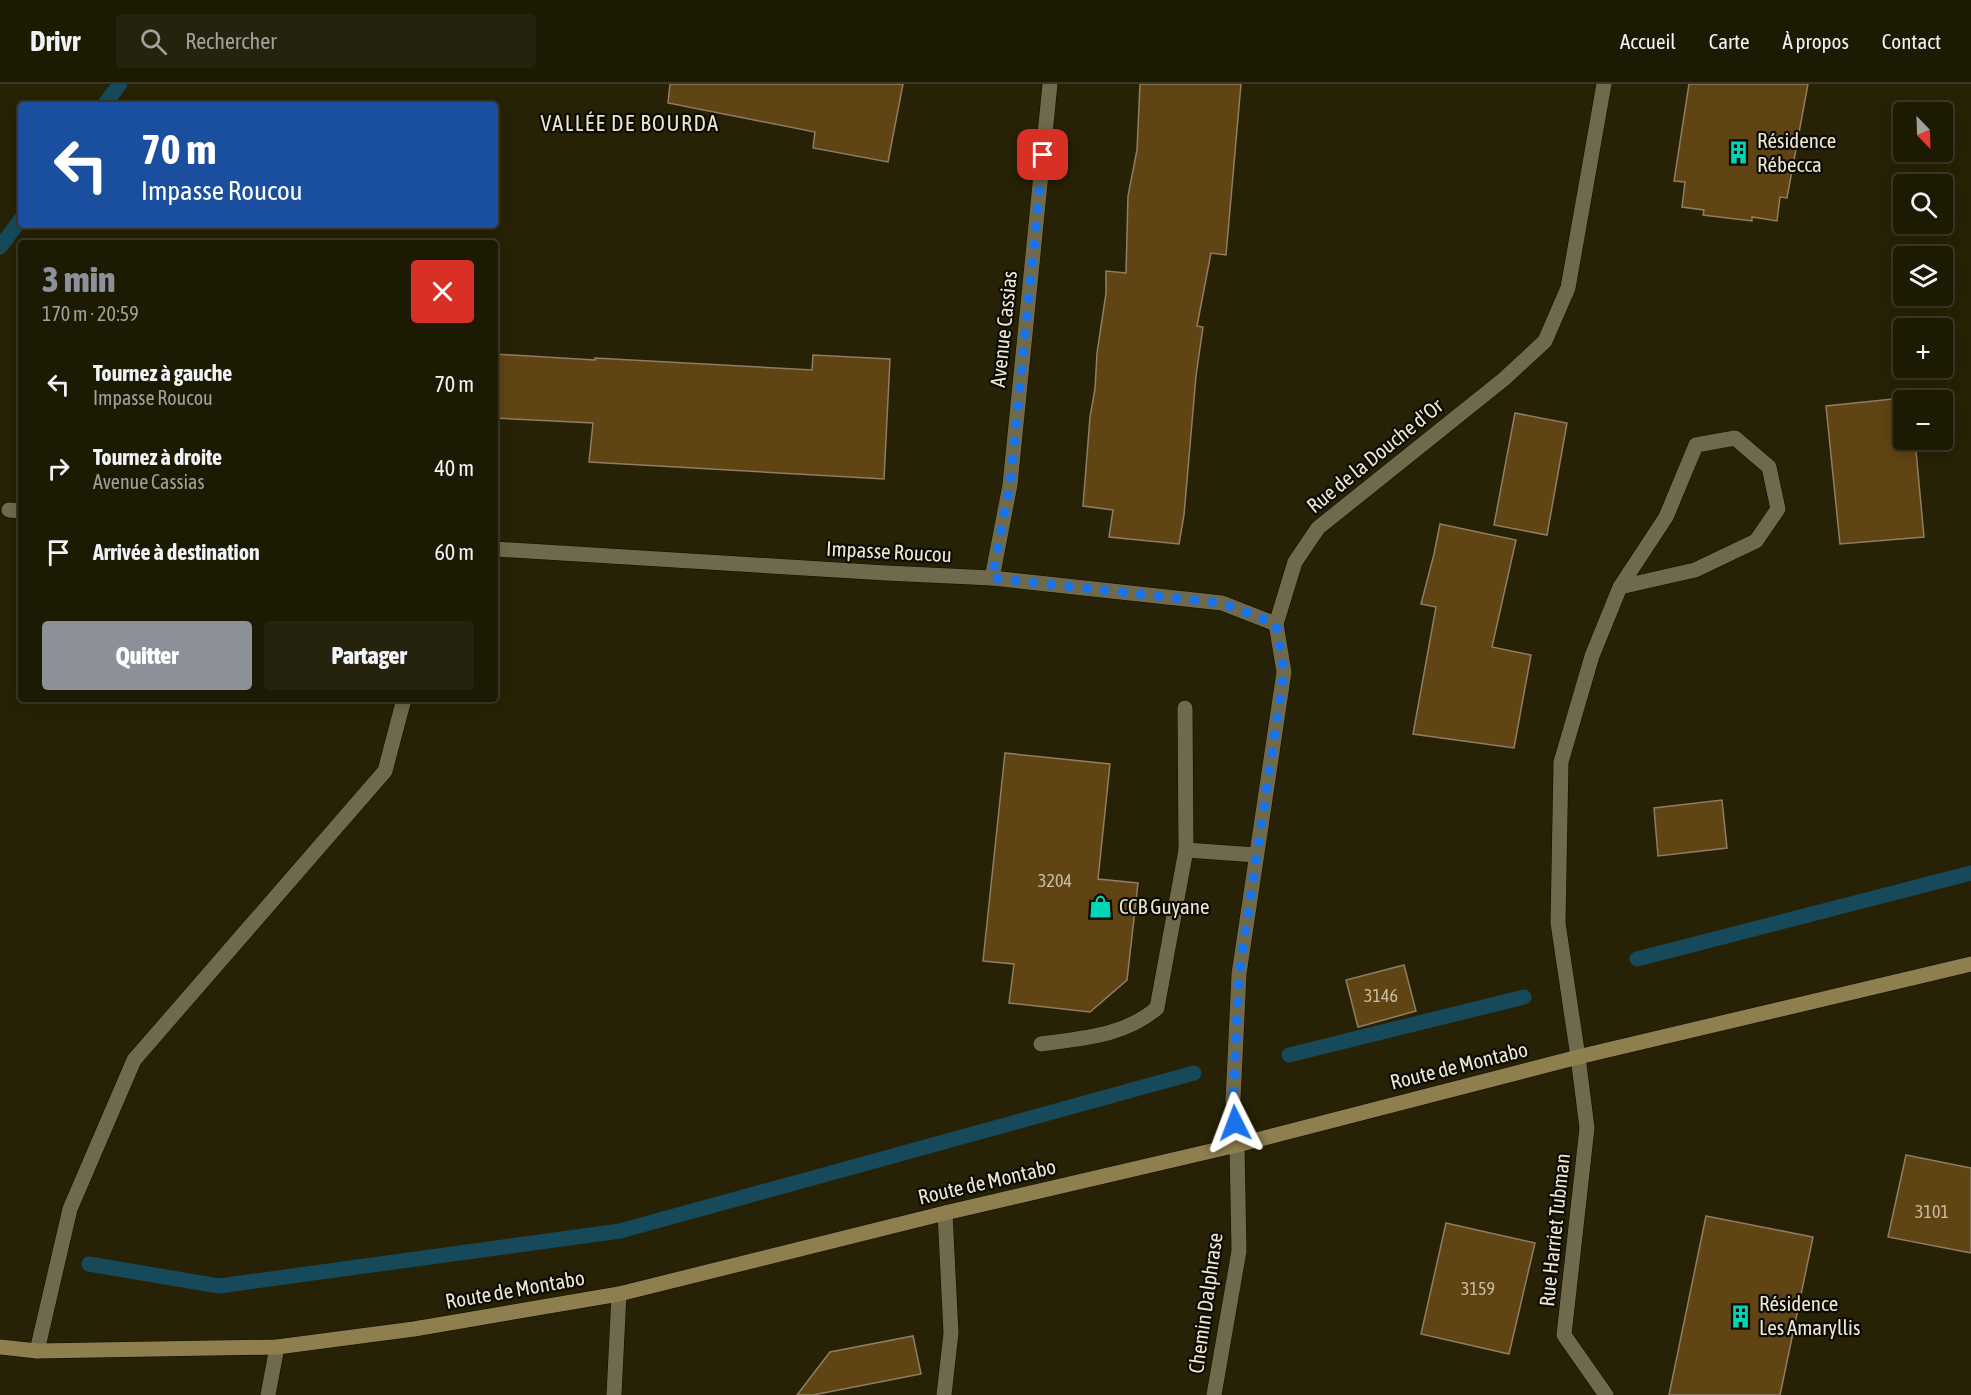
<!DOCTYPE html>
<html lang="fr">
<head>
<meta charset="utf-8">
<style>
	:root { --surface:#1d1a04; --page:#25230e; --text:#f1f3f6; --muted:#a0a19a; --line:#3b3826; --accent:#8c9099 }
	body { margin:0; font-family:"Asap Condensed",sans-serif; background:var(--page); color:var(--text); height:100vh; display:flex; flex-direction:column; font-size:22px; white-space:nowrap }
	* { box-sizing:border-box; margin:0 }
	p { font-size:20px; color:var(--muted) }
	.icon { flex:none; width:33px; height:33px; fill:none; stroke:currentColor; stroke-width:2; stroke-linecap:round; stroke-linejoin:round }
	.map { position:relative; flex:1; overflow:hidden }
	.drawer { position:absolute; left:18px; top:156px; width:480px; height:462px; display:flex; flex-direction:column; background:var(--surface); border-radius:6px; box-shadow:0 3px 15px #0003,0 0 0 2px var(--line) }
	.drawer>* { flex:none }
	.guide { position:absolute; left:18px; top:18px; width:480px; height:126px; border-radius:6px; box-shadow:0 3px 15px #0003,0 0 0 2px var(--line); background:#1a4fa0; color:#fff; overflow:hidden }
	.needle { width:39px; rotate:157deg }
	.tools { position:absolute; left:1893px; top:18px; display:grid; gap:12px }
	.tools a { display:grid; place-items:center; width:60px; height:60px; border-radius:6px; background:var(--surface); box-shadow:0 3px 15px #0003,0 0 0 2px var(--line); font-size:30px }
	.pin { position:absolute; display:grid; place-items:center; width:51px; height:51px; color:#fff; margin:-26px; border-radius:12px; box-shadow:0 3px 9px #0006 }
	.me { position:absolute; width:66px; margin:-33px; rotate:357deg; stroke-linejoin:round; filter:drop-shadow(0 0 4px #0008) }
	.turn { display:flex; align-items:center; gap:21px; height:126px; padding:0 24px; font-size:27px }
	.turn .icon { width:78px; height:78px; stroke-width:2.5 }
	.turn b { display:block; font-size:42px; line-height:51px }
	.round { display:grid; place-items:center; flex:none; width:63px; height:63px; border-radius:6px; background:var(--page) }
	.headline { display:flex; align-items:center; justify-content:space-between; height:102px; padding:0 24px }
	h1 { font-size:36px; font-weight:800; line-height:45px; color:var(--accent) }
	.primary-button { display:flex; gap:12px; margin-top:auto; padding:12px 24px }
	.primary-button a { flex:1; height:69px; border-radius:6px; background:var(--accent); color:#fff; font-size:24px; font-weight:800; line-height:69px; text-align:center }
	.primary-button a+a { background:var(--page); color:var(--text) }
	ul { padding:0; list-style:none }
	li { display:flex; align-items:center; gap:18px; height:84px; padding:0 24px }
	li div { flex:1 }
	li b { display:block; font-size:22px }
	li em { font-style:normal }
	header { display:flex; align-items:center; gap:36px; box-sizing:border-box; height:84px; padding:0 30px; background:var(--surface); border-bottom:2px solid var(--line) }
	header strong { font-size:28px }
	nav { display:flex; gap:33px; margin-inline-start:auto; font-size:21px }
	.search { width:420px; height:54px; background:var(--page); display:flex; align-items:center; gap:15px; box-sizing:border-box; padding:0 21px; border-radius:6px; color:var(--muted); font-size:22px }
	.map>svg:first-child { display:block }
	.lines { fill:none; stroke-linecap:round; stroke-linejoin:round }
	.stream { stroke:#164a5a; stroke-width:15 }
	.building { fill:#604413; stroke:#907d63; stroke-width:1.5 }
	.service-casing { stroke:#100b00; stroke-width:16 }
	.minor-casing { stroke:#100b00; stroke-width:16 }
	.secondary-casing { stroke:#100b00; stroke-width:16 }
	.service { stroke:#706a4d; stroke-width:15 }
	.minor { stroke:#706a4d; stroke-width:15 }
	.secondary { stroke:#8f7f4f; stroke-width:15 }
	.route { stroke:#1a73e8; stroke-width:10; stroke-dasharray:0 18 }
	.labels { text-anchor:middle; stroke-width:4.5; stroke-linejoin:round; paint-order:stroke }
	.number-label { font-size:18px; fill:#c8bea6 }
	.poi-label { font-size:21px; fill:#eae7d7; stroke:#0d0b02; text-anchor:start }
	.street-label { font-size:21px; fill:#eae7d7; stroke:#0d0b02 }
	.neighbourhood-label { font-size:22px; letter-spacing:1.5px; fill:#eae7d7; stroke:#0d0b02 }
</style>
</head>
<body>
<header>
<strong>Drivr</strong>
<div class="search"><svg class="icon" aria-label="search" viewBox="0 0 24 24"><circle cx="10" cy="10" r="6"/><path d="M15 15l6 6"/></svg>Rechercher</div>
<nav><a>Accueil</a><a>Carte</a><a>À propos</a><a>Contact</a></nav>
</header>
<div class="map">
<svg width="1971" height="1311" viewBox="0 0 1971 1311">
	<rect width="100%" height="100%" fill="#272205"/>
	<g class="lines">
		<g class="stream">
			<polyline points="104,21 120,0"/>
			<polyline points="0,163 21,135"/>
			<polyline points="1637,875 1971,789"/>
			<polyline points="1289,971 1524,913"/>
			<polyline points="89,1180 219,1202 620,1147 1194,989"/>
		</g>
	</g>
	<g class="building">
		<polygon points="670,0 903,0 888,78 813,64 815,48 668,19"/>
		<polygon points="1140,0 1241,0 1226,171 1211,169 1197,242 1203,243 1196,292 1184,431 1179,460 1109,453 1113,426 1083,422 1090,333 1095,305 1097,269 1106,209 1106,187 1126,189 1128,112 1137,66"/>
		<polygon points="1689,0 1808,0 1787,114 1780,113 1777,137 1752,133 1752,137 1703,131 1704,126 1682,123 1685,98 1674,97"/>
		<polygon points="495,270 595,276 595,274 812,286 813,271 890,275 884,395 589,378 593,339 495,334"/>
		<polygon points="1912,313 1912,316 1904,316 1904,356 1915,356 1924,453 1840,460 1826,322"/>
		<polygon points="1515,329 1567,339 1547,451 1494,441"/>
		<polygon points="1440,440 1516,456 1492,563 1531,571 1514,664 1413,650 1436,523 1421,520 1434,470"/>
		<polygon points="1005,669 1110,680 1098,795 1138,799 1127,896 1090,928 1009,919 1014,880 983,877"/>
		<polygon points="1722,716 1727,764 1658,772 1654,724"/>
		<polygon points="1404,881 1416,927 1358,943 1346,896"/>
		<polygon points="1906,1071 1971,1084 1971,1169 1888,1153"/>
		<polygon points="1706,1132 1813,1153 1780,1311 1669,1311"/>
		<polygon points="1446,1139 1535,1159 1509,1270 1421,1250"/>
		<polygon points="913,1252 921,1290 813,1311 797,1311 830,1268"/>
	</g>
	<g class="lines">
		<defs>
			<g id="service">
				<polyline points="1185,624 1186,766 1256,771"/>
				<path d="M1041 960C1082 954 1125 952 1157 924L1186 766"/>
				<polyline points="1578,973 1558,839 1561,678 1592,572 1620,503 1666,433 1696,361 1735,354 1769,383 1778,425 1756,457 1695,486 1620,503"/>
				<polyline points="37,1267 70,1125 134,976 385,687 404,615"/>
			</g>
			<g id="minor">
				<polyline points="9,426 21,427"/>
				<polyline points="495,465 886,489 992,494 1222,519 1276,540"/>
				<polyline points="992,494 1010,401 1050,0"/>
				<polyline points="1578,973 1587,1044 1564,1251 1606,1311"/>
				<polyline points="268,1311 277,1263"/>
				<polyline points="614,1311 619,1210"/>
				<polyline points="944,1311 951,1249 945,1129"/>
				<polyline points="1214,1311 1239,1167 1237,1061 1233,1017 1239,890 1284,588 1276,540 1295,478 1318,444 1504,295 1545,257 1568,204 1604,0"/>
			</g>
			<polyline id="secondary" points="0,1263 37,1267 277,1263 414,1245 619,1210 945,1129 1237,1061 1578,973 1971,880"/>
		</defs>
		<use href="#service" class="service-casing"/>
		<use href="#minor" class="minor-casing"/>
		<use href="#secondary" class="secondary-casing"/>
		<use href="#service" class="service"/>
		<use href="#minor" class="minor"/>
		<use href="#secondary" class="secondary"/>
	</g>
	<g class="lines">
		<polyline class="route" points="1043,71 1010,401 992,494 1222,519 1276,540 1284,588 1239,890 1233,1017 1235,1039"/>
	</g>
	<defs>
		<symbol id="building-bare" viewBox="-9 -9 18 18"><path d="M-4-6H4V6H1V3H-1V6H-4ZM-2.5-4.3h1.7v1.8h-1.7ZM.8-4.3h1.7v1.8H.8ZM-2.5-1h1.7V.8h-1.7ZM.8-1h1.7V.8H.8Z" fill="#00d5b7" stroke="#0d0b02" stroke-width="2.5" paint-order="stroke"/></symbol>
		<symbol id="shop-bare" viewBox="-9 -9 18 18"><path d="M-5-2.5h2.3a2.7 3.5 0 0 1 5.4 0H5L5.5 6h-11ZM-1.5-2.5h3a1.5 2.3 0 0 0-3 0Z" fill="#00d5b7" stroke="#0d0b02" stroke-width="2.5" paint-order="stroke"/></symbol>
	</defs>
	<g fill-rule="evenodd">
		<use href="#building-bare" x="1722" y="52" width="33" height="33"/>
		<use href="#shop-bare" x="1084" y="806" width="33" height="33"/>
		<use href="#building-bare" x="1724" y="1216" width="33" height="33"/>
	</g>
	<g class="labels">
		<g class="number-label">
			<text x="1055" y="803">3204</text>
			<text x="1381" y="918">3146</text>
			<text x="1932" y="1134">3101</text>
			<text x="1478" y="1211">3159</text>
		</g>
		<g class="poi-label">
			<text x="1757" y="64">Résidence<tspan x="1757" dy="24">Rébecca</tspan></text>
			<text x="1119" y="830">CCB Guyane</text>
			<text x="1759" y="1227">Résidence<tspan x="1759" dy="24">Les Amaryllis</tspan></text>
		</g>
		<g class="street-label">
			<text transform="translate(1004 245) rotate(-84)" y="7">Avenue Cassias</text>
			<text transform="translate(1375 372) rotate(-39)" y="7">Rue de la Douche d'Or</text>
			<text transform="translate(889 468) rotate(3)" y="7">Impasse Roucou</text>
			<text transform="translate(1459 982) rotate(-14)" y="7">Route de Montabo</text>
			<text transform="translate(987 1098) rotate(-13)" y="7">Route de Montabo</text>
			<text transform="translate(1555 1146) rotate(-84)" y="7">Rue Harriet Tubman</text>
			<text transform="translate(515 1206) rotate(-10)" y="7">Route de Montabo</text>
			<text transform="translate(1206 1219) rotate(-82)" y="7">Chemin Dalphrase</text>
		</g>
		<g class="neighbourhood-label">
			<text x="630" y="47">VALLÉE DE BOURDA</text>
		</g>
	</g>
</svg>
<div class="tools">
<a><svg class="needle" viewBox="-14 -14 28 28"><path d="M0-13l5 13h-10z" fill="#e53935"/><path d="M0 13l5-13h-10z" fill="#a0a19a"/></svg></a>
<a><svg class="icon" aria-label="search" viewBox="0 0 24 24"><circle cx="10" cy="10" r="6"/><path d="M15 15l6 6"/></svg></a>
<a><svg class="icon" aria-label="layers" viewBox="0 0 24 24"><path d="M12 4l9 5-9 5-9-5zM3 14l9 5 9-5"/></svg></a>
<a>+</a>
<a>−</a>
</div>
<div class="pin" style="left:1043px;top:71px;background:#d93025"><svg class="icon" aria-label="arrive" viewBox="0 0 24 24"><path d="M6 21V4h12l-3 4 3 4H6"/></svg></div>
<svg class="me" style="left:1235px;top:1039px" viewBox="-20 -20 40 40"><path d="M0-17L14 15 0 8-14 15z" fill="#1a73e8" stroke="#fff" stroke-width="4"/></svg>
<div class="guide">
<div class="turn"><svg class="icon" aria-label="left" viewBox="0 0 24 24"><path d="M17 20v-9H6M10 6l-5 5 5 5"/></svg><div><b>70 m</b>Impasse Roucou</div></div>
</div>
<section class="drawer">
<div class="headline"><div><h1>3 min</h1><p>170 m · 20:59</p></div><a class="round" style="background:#d93025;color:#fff"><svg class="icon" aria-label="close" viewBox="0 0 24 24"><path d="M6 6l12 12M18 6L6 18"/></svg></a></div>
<ul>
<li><svg class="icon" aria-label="left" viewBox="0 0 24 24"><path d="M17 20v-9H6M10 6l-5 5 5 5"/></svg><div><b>Tournez à gauche</b><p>Impasse Roucou</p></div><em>70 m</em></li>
<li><svg class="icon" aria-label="right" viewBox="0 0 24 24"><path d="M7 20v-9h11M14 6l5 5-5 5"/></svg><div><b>Tournez à droite</b><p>Avenue Cassias</p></div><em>40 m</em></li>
<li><svg class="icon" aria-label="arrive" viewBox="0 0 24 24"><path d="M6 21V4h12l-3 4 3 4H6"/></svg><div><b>Arrivée à destination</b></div><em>60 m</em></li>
</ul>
<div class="primary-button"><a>Quitter</a><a>Partager</a></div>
</section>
</div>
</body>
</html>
